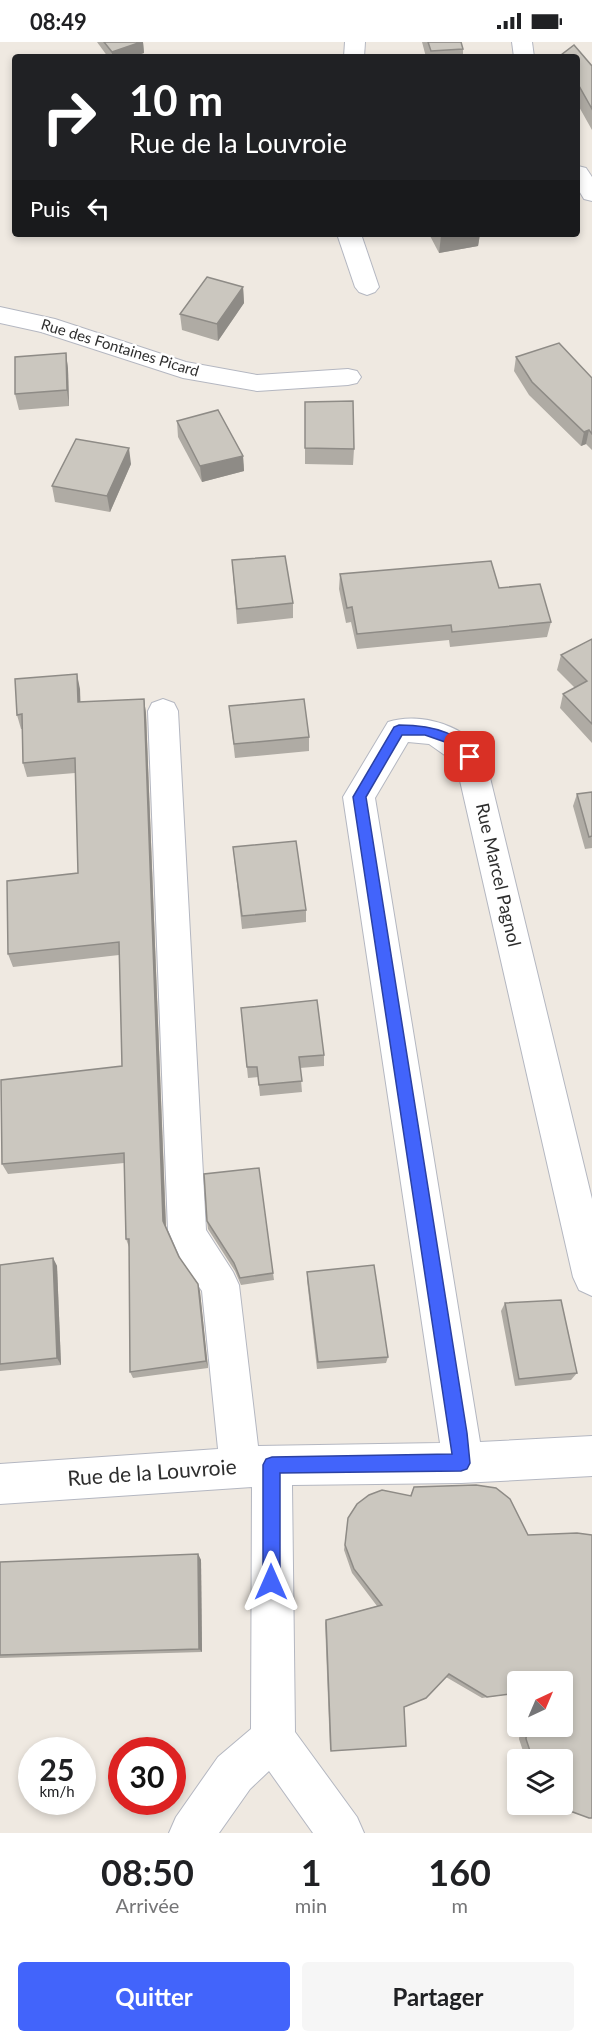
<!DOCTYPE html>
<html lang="fr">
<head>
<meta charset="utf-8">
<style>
	:root { --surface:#fff; --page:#f6f6f6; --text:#202124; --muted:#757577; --accent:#4264fb }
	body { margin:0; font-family:Lato,sans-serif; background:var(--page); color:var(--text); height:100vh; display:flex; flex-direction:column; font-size:22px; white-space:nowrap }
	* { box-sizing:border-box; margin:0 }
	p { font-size:20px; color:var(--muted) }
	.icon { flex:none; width:33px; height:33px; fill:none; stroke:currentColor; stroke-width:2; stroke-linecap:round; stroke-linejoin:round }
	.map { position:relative; height:1791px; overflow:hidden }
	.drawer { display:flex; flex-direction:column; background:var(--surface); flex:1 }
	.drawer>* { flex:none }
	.guide { position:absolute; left:12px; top:12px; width:568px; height:183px; border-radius:6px; box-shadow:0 3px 9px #0003; background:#202124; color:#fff; overflow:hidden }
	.needle { width:39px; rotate:44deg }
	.controls { position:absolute; left:507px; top:1629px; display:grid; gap:12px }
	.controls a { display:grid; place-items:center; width:66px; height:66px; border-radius:6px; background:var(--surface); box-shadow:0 3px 9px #0003; font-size:30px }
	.speed { position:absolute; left:18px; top:1695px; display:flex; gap:12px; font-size:30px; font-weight:700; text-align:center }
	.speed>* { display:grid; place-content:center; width:78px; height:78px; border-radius:50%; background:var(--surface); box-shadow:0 3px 9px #0003; line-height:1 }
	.speed small { font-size:15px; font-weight:400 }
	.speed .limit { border:9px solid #d22; background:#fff; color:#111 }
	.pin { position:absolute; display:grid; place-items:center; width:51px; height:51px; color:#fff; margin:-26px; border-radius:12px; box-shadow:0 3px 9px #0006 }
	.me { position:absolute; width:66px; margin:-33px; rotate:0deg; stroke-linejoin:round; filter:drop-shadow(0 0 4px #0008) }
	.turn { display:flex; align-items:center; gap:21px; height:126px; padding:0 18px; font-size:27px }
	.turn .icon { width:78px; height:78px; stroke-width:2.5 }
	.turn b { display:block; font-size:42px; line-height:51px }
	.then { display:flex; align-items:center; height:57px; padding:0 18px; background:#0003; gap:12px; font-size:22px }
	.eta { display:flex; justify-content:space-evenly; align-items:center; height:102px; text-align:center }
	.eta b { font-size:36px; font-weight:700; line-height:42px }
	.action { display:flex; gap:12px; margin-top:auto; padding:12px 18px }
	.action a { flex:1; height:69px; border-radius:6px; background:var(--accent); color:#fff; font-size:24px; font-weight:700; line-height:69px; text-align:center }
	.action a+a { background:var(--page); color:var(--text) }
	.status { display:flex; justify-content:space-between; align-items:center; height:42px; padding:0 30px; background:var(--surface); direction:ltr }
	.status svg { height:16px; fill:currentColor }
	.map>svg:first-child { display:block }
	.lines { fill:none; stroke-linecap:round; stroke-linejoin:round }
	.minor-casing { stroke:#b4b7c1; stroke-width:2 }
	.minor { fill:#fff; fill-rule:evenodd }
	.wall { fill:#afaba4 }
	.shaded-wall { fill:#8e8b86 }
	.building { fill:#cbc7bf; stroke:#8e8b86; stroke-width:1.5 }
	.route { fill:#4264fb; stroke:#2b41a3; stroke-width:1.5 }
	.labels { text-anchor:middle; stroke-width:5; stroke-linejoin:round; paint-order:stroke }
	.far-street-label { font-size:15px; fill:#2e2e2e; stroke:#fff }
	.street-label { font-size:18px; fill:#2e2e2e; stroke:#fff }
	.near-street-label { font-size:21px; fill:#2e2e2e; stroke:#fff }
</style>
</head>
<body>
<div class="status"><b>08:49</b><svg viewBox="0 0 49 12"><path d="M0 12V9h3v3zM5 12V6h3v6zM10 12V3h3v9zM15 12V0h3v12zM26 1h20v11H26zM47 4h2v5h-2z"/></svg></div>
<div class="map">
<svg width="592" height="1791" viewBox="0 0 592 1791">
	<rect width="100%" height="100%" fill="#efe9e1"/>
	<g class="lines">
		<defs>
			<g id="minor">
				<polygon points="345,0 365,0 364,15 344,15"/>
				<polygon points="512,0 532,0 534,15 514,15"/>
				<polygon points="578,124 586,126 592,135 592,159 584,157 578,147"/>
				<polygon points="337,192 361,192 379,245 375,250 367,253 359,250 355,245"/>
				<polygon points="0,265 55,277 186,320 257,333 348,327 357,329 361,335 357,341 348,343 257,349 183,336 41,290 0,281"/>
				<path d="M163 657 174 661 178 669 206 1188 233 1230 239 1243 258 1404 440 1401 343 755 388 680C420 669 469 684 485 715L592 1157V1254L579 1248 573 1235 456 721 429 702 408 700 375 756 480 1400 592 1394V1434L461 1441 292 1443 295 1690 357 1775 364 1791H313L269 1729 250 1747 219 1791H169L176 1775 218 1715 251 1687 252 1445 0 1462V1422L218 1407 202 1249 183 1222 168 1188 148 669 152 661Z"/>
			</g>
		</defs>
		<use href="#minor" class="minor-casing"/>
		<use href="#minor" class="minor"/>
	</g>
	<g class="wall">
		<polygon points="97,0 143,0 144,11 132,15 108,15"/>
		<polygon points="422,0 461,0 463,7 463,15 426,15"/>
		<polygon points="574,3 592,24 592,88 578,63 578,15 560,15 561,13"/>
		<polygon points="79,192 94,192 91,195"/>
		<polygon points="429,192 480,192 478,204 439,211"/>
		<polygon points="243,245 244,261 218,299 182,288 180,272"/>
		<polygon points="66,311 68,327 69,364 19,368 15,352"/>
		<polygon points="516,315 592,336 592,408 586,402 581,404 529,353 514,329"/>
		<polygon points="305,360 354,407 353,423 305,422"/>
		<polygon points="177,379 243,414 244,429 202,440 178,395"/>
		<polygon points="131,422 110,470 55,460 52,444"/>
		<polygon points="232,518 293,561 293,576 237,582"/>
		<polygon points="340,532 499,546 551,580 547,595 450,605 449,598 357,607 351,580 346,581 339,547"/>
		<polygon points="592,597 592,701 560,666 563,652 575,646 557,628 561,613"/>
		<polygon points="80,647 80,660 144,657 146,672 166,1184 179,1215 198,1242 200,1250 208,1326 133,1336 130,1330 129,1205 126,1197 124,1121 8,1132 2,1122 122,1024 119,913 13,925 8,912 78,831 75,731 27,735 23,721 23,687 21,687 17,673"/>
		<polygon points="229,664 309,695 309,709 235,716"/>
		<polygon points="592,750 592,806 585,807 573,764 577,752"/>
		<polygon points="233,805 306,868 306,880 242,887"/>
		<polygon points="241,966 324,1013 324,1024 300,1026 302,1050 260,1054 258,1035 248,1036"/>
		<polygon points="207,1179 273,1231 274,1238 241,1243 235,1229 208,1187"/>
		<polygon points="53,1216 57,1224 61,1323 0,1329 0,1223"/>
		<polygon points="307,1230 388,1315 386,1321 317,1327 307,1238"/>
		<polygon points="505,1261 577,1331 571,1338 515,1344 501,1269"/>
		<polygon points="476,1443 496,1446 510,1457 528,1493 577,1491 592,1493 592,1776 580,1773 562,1766 557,1762 562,1762 562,1718 526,1718 519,1697 521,1684 562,1684 562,1640 518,1640 518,1651 482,1656 446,1635 426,1656 404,1665 406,1704 330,1708 325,1581 326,1578 377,1564 352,1531 344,1508 348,1476 357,1462 369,1453 382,1448 410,1454 414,1445"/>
		<polygon points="198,1512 201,1518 202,1610 0,1616 0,1520"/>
	</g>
	<g class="shaded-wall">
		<polygon points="141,0 143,0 144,11 132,15 112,15 112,10"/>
		<polygon points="454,192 480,192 478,204 439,211 441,194"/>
		<polygon points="243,245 244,261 218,299 217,282"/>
		<polygon points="66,311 68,327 69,364 67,348"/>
		<polygon points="589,388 586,402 581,404 584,390"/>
		<polygon points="129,406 131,422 110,470 107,454"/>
		<polygon points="243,414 244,429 202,440 200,424"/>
		<polygon points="77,632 80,647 81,675 78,660"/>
		<polygon points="144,657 146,672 166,1188 163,1179"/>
		<polygon points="53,1216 57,1224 61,1323 57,1316"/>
		<polygon points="198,1242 200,1250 208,1326 206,1319"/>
		<polygon points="198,1512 201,1518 202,1610 199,1607"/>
	</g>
	<g class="building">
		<polygon points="104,0 141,0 112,10"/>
		<polygon points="428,0 461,0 463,7 431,9"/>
		<polygon points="574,3 592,24 592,67 578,42 578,15 562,15 561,13"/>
		<polygon points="440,192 454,192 441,194"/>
		<polygon points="207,235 243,245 217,282 180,272"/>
		<polygon points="559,301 592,336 592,392 589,388 584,390 532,340 516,315"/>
		<polygon points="66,311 67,348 15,352 15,315"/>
		<polygon points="353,359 354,407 305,406 305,360"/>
		<polygon points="218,368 243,414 200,424 177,379"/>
		<polygon points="76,397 129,406 107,454 52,444"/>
		<polygon points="285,514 293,561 237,567 232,518"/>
		<polygon points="491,519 499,546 540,542 551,580 452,590 451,583 357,592 352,565 347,566 340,532"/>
		<polygon points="592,597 592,682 563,652 587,639 561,613"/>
		<polygon points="77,632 78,660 144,657 163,1179 179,1215 198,1242 206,1319 130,1330 129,1197 126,1197 124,1111 2,1122 1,1038 122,1024 119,900 8,912 7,839 78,831 75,716 23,721 22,672 17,673 15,637"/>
		<polygon points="304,657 309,695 234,702 229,664"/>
		<polygon points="592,750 592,794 589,795 577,752"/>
		<polygon points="296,799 306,868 242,874 233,805"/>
		<polygon points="317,958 324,1013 299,1015 302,1039 259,1043 257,1025 247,1025 241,966"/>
		<polygon points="259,1126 273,1231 240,1236 234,1221 207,1179 204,1132"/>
		<polygon points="53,1216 57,1316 0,1322 0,1223"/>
		<polygon points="374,1223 388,1315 318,1320 307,1230"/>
		<polygon points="561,1258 577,1331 519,1337 505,1261"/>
		<polygon points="476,1443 496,1446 510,1457 528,1493 577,1491 592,1493 592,1776 589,1776 570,1769 562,1762 562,1718 533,1718 526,1697 527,1684 562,1684 562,1640 518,1640 518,1651 487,1655 449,1632 426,1656 404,1665 406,1704 331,1709 326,1578 382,1563 354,1527 345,1503 348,1476 357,1462 369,1453 382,1448 411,1454 414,1445"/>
		<polygon points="198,1512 199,1607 0,1613 0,1520"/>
	</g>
	<path class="route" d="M399 683C427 683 460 688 476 715L470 720 445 700 425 693H402L366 755 467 1391 470 1421 467 1427 461 1429 280 1431V1540L277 1546 271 1549 265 1546 263 1540V1423L266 1417 272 1415 452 1412 353 755 394 685Z"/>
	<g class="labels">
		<g class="far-street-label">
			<text transform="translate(120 306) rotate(17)" y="5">Rue des Fontaines Picard</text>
		</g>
		<g class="street-label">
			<text transform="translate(498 833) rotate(77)" y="6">Rue Marcel Pagnol</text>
		</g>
		<g class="near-street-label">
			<text transform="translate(152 1431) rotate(-4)" y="7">Rue de la Louvroie</text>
		</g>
	</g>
</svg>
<div class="controls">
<a><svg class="needle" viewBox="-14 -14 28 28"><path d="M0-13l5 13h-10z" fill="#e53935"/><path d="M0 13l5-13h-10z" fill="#757577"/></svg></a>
<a><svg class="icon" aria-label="layers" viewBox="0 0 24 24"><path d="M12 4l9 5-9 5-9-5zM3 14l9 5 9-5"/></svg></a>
</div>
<div class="speed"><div>25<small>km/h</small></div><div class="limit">30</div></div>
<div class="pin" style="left:470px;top:715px;background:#d93025"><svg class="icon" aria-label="arrive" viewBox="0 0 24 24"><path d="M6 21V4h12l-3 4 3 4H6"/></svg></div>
<svg class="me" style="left:271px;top:1540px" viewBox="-20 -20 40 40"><path d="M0-17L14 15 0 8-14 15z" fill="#4264fb" stroke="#fff" stroke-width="4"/></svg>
<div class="guide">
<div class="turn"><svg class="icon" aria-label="right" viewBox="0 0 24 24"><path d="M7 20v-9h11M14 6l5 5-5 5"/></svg><div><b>10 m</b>Rue de la Louvroie</div></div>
<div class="then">Puis<svg class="icon" aria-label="left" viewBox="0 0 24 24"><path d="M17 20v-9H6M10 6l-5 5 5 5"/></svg></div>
</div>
</div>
<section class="drawer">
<div class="eta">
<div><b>08:50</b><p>Arrivée</p></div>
<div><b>1</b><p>min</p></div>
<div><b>160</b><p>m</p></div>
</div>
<div class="action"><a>Quitter</a><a>Partager</a></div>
</section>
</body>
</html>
